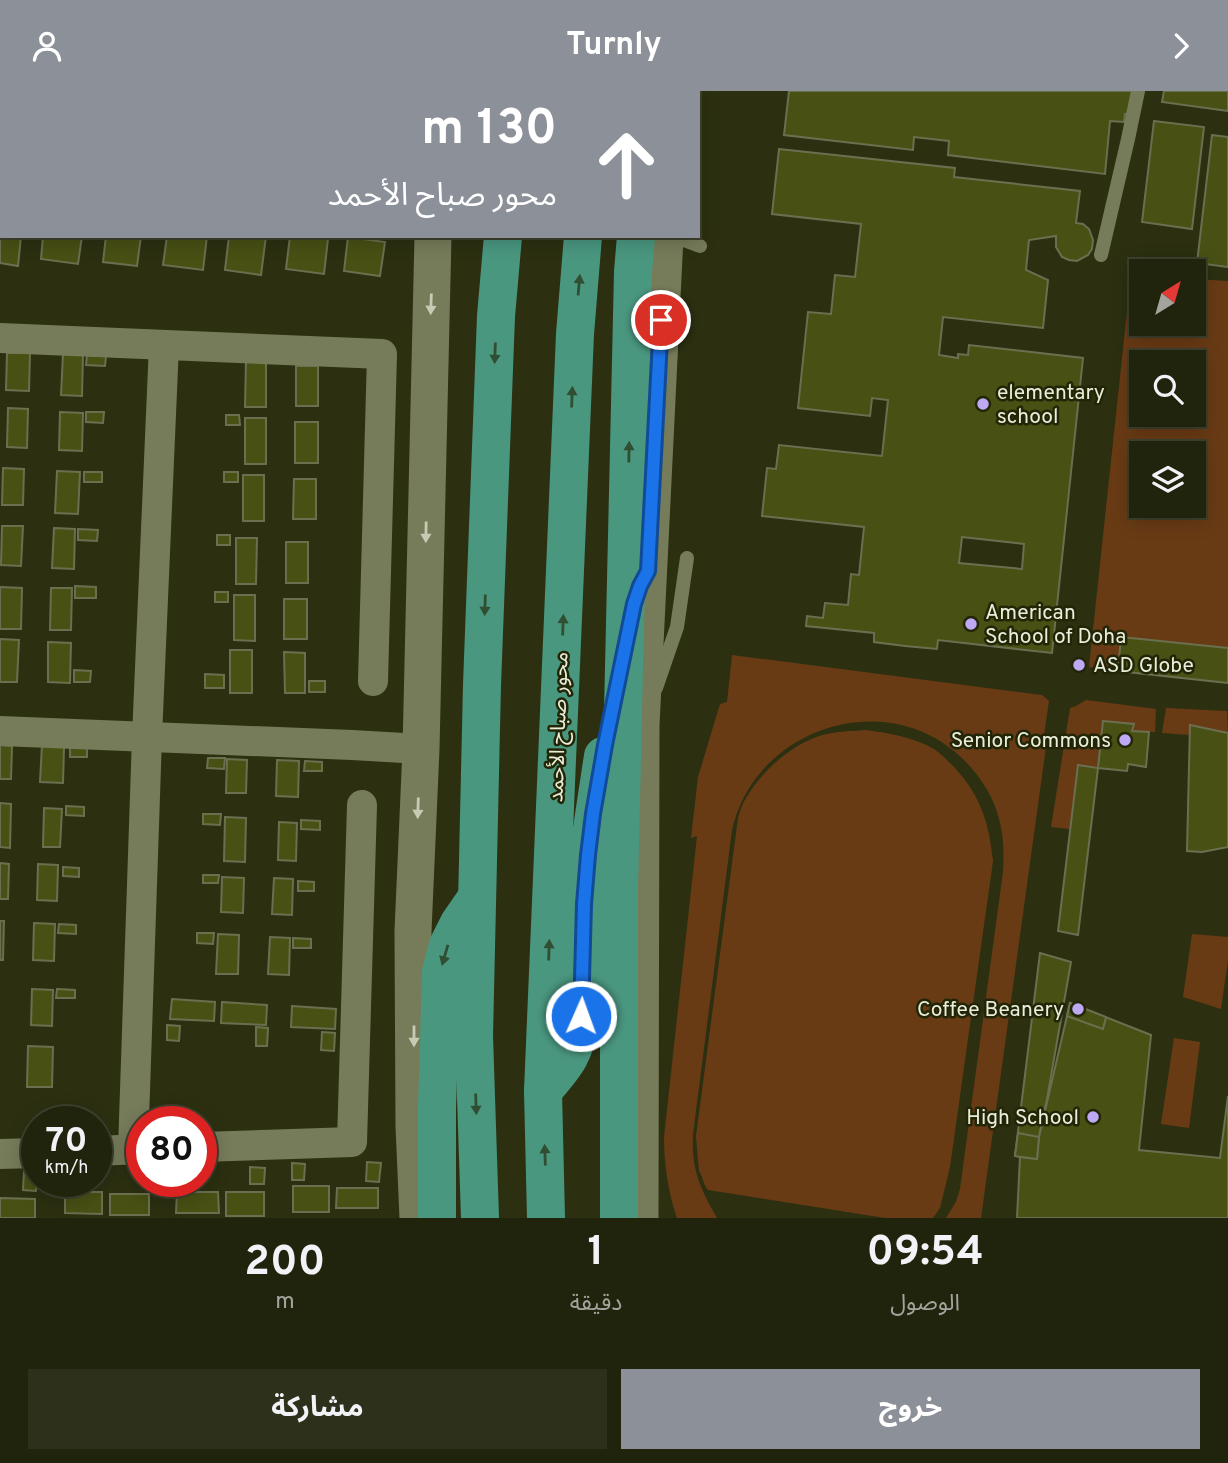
<!DOCTYPE html>
<html lang="ar">
<head>
<meta charset="utf-8">
<style>
	:root { --surface:#21240d; --page:#2d301b; --text:#f1f3f6; --muted:#a2a49d; --line:#3e412e; --accent:#8c9099 }
	body { margin:0; font-family:Overpass,"Noto Sans Arabic",sans-serif; background:var(--page); color:var(--text); direction:rtl; height:100vh; display:flex; flex-direction:column; font-size:26px; white-space:nowrap }
	* { box-sizing:border-box; margin:0 }
	p { font-size:23px; color:var(--muted) }
	.icon { flex:none; width:38px; height:38px; fill:none; stroke:currentColor; stroke-width:2; stroke-linecap:round; stroke-linejoin:round }
	.map { position:relative; height:1127px; overflow:hidden; direction:ltr }
	.side { display:flex; flex-direction:column; background:var(--surface); flex:1 }
	.side>* { flex:none }
	.guide { position:absolute; left:0px; top:0px; width:700px; height:147px; box-shadow:0 4px 18px #0003,0 0 0 2px var(--line); direction:rtl; background:#8c9099; color:#fff; overflow:hidden }
	.needle { width:46px; rotate:37deg }
	.fabs { position:absolute; left:1129px; top:168px; display:grid; gap:14px }
	.fabs a { display:grid; place-items:center; width:77px; height:77px; border-radius:0px; background:var(--surface); box-shadow:0 4px 18px #0003,0 0 0 2px var(--line); font-size:35px }
	.speed { position:absolute; left:21px; top:1015px; display:flex; gap:14px; font-size:35px; font-weight:700; text-align:center }
	.speed>* { display:grid; place-content:center; width:91px; height:91px; border-radius:50%; background:var(--surface); box-shadow:0 4px 18px #0003,0 0 0 2px var(--line); line-height:1 }
	.speed small { font-size:18px; font-weight:400 }
	.speed .limit { border:10px solid #d22; background:#fff; color:#111 }
	.pin { position:absolute; display:grid; place-items:center; width:60px; height:60px; color:#fff; margin:-30px; border:4px solid #fff; border-radius:50%; box-shadow:0 2px 7px #0007 }
	.me { position:absolute; width:77px; margin:-38px; rotate:2deg; stroke-linejoin:round; filter:drop-shadow(0 0 5px #0008) }
	.turn { display:flex; align-items:center; gap:24px; height:147px; padding:0 28px; font-size:32px }
	.turn .icon { width:91px; height:91px; stroke-width:2.5 }
	.turn b { display:block; font-size:49px; line-height:60px }
	.eta { display:flex; justify-content:space-evenly; align-items:center; height:119px; text-align:center }
	.eta b { font-size:42px; font-weight:700; line-height:49px }
	.primary-button { display:flex; gap:14px; margin-top:auto; padding:14px 28px }
	.primary-button a { flex:1; height:80px; border-radius:0px; background:var(--accent); color:#fff; font-size:28px; font-weight:700; line-height:80px; text-align:center }
	.primary-button a+a { background:var(--page); color:var(--text) }
	header { display:flex; justify-content:space-between; align-items:center; height:91px; padding:0 28px; background:var(--accent); color:#fff; font-size:32px; font-weight:700 }
	.map>svg:first-child { display:block }
	.green { fill:#693b15; fill-rule:evenodd }
	.building { fill:#485014; stroke:#6a704f; stroke-width:2; fill-rule:evenodd }
	.lines { fill:none; stroke-linecap:round; stroke-linejoin:round }
	.service { stroke:#767c5a; stroke-width:14 }
	.minor { stroke:#767c5a; stroke-width:30 }
	.tertiary { stroke:#767c5a; stroke-width:37 }
	.trunk { stroke:#4a9780; stroke-width:38 }
	.oneway { fill:#304e31 }
	.oneway2 { fill:#c6cbb4 }
	.route-casing { stroke:#114b97; stroke-width:18 }
	.route { stroke:#1a73e8; stroke-width:12 }
	.poi-dot { fill:#bea9f5; stroke:#222606; stroke-width:2.5 }
	.labels { text-anchor:middle; stroke-width:5; stroke-linejoin:round; paint-order:stroke }
	.poi-label { font-size:21px; fill:#e9edda; stroke:#222606; text-anchor:start }
	.street-label { font-size:21px; fill:#e9edda; stroke:#222606 }
</style>
</head>
<body>
<header><svg class="icon" aria-label="forward" viewBox="0 0 24 24"><path d="M9 5l7 7-7 7"/></svg>Turnly<svg class="icon" aria-label="person" viewBox="0 0 24 24"><circle cx="12" cy="8" r="4"/><path d="M4 21q1-7 8-7t8 7"/></svg></header>
<div class="map">
<svg width="1228" height="1127" viewBox="0 0 1228 1127">
	<rect width="100%" height="100%" fill="#2c3011"/>
	<g class="green">
		<path d="M1131 183 1141 184V233H1194V188L1228 190V557L1122 546 1118 580 1089 576ZM1141 271H1194V324H1141ZM1141 362H1194V415H1141Z"/>
		<path d="M732 564 1042 604 1049 610 1043 652H1029L1046 656 981 1127H946L956 1111 960 1098 1003 781C1004 763 1004 746 999 728 994 706 980 685 964 669 888 593 755 636 732 739L693 1043C691 1078 700 1097 717 1127H677C668 1100 664 1074 664 1046L697 745 691 747 698 686 720 613 727 611Z"/>
		<polygon points="1086,609 1156,618 1155,641 1132,640 1133,633 1103,630 1098,677 1078,674 1070,738 1051,736 1070,617 1076,615"/>
		<polygon points="1166,617 1227,620 1228,642 1191,634 1190,644 1162,642"/>
		<path d="M866 639C889 642 913 646 934 658 941 663 948 670 954 676 981 705 989 732 993 770L950 1076 940 1117 933 1127H885L708 1099C703 1093 703 1086 699 1080L696 1045 738 727C740 720 742 713 746 707 762 679 795 650 827 643 840 640 853 640 866 639Z"/>
		<polygon points="1192,843 1228,846 1228,869 1221,918 1183,906"/>
		<polygon points="1174,947 1200,951 1189,1037 1161,1033"/>
	</g>
	<g class="building">
		<polygon points="789,0 1135,0 1132,24 1125,23 1124,31 1110,30 1105,83 948,64 949,50 914,46 913,59 784,44"/>
		<polygon points="1164,0 1228,0 1228,20 1162,11"/>
		<polygon points="1154,30 1204,36 1192,138 1142,131"/>
		<polygon points="1212,44 1228,46 1228,176 1197,172"/>
		<path d="M779 58 955 77 954 86 1080 100 1076 132 1083 133 1089 138 1093 149 1092 158 1088 164 1077 170 1069 169 1062 166 1056 156V145L1029 149 1026 179 1048 189 1043 237 943 226 939 264 958 267V263L968 264 969 254 1083 267 1052 562 938 549 937 558 905 555 874 551V542L806 535 807 525 823 527 825 512 848 514 851 483 859 484 864 436 762 425 767 377 776 378 779 354 882 365 888 309 872 307 870 325 798 317 808 221 831 223 835 184 855 186 861 133 772 123ZM962 446 1024 453 1022 478 959 472Z"/>
		<polygon points="0,130 2,130 2,145 21,145 18,175 0,172"/>
		<polygon points="43,145 82,145 78,173 41,168"/>
		<polygon points="106,145 141,145 137,175 103,171"/>
		<polygon points="167,145 207,145 203,179 163,174"/>
		<polygon points="229,145 266,145 261,184 225,179"/>
		<polygon points="290,145 328,148 324,183 286,178"/>
		<polygon points="348,146 385,151 380,185 344,180"/>
		<polygon points="7,262 30,262 29,300 6,299"/>
		<polygon points="63,263 83,264 82,305 61,304"/>
		<polygon points="87,264 106,265 105,275 86,274"/>
		<polygon points="246,270 266,270 266,316 245,316"/>
		<rect x="296" y="275" width="22" height="40"/>
		<polygon points="8,317 28,318 27,357 7,356"/>
		<polygon points="60,321 83,322 82,360 59,359"/>
		<polygon points="86,321 104,321 103,332 86,331"/>
		<polygon points="226,324 239,324 240,334 226,334"/>
		<rect x="245" y="327" width="21" height="46"/>
		<rect x="295" y="331" width="23" height="41"/>
		<polygon points="3,377 24,378 23,414 2,414"/>
		<polygon points="57,380 80,381 78,423 55,422"/>
		<rect x="84" y="381" width="18" height="10"/>
		<rect x="224" y="381" width="14" height="10"/>
		<rect x="243" y="384" width="21" height="46"/>
		<polygon points="294,388 316,388 316,428 293,428"/>
		<polygon points="2,435 23,435 21,475 1,474"/>
		<polygon points="54,437 75,438 74,478 52,477"/>
		<polygon points="78,438 98,439 97,450 78,449"/>
		<rect x="217" y="444" width="13" height="10"/>
		<polygon points="236,447 257,447 256,493 236,493"/>
		<rect x="286" y="451" width="22" height="41"/>
		<polygon points="75,495 96,496 96,507 75,507"/>
		<polygon points="0,496 22,497 21,538 0,538"/>
		<polygon points="51,497 72,497 71,539 50,539"/>
		<rect x="215" y="501" width="13" height="10"/>
		<polygon points="234,504 255,504 255,550 234,549"/>
		<rect x="284" y="508" width="23" height="40"/>
		<polygon points="1121,546 1228,557 1228,592 1118,580"/>
		<polygon points="0,548 19,549 17,591 0,591"/>
		<polygon points="48,551 71,552 70,592 48,591"/>
		<rect x="230" y="559" width="22" height="43"/>
		<polygon points="284,561 305,562 305,602 285,602"/>
		<polygon points="74,579 91,580 90,591 74,591"/>
		<polygon points="205,583 224,584 224,597 205,597"/>
		<rect x="309" y="590" width="16" height="11"/>
		<polygon points="1103,630 1134,633 1132,640 1149,641 1146,676 1128,673 1127,680 1098,677"/>
		<polygon points="1190,634 1228,642 1228,756 1202,761 1187,760"/>
		<polygon points="0,654 12,655 11,688 0,688"/>
		<polygon points="42,654 64,656 63,692 40,691"/>
		<polygon points="70,656 87,657 87,666 70,666"/>
		<polygon points="208,667 225,667 224,678 207,677"/>
		<polygon points="227,668 247,669 246,702 226,702"/>
		<polygon points="277,669 299,670 298,706 276,705"/>
		<polygon points="305,670 322,671 322,680 304,680"/>
		<polygon points="1078,674 1098,677 1078,844 1058,840"/>
		<polygon points="0,712 11,713 10,757 0,756"/>
		<polygon points="66,715 84,716 84,725 66,724"/>
		<polygon points="44,717 62,718 60,756 43,756"/>
		<polygon points="203,723 221,723 220,734 203,733"/>
		<polygon points="225,726 246,727 245,771 224,770"/>
		<polygon points="301,729 320,730 320,739 301,738"/>
		<polygon points="279,731 297,732 296,770 278,769"/>
		<polygon points="0,772 9,773 8,808 0,808"/>
		<polygon points="38,773 58,774 57,810 37,809"/>
		<polygon points="63,776 79,777 79,786 63,785"/>
		<polygon points="203,784 219,784 218,792 203,792"/>
		<polygon points="222,786 244,787 243,822 221,821"/>
		<polygon points="274,787 293,788 292,824 272,823"/>
		<polygon points="298,790 314,791 314,800 298,800"/>
		<polygon points="0,830 4,830 3,869 0,869"/>
		<polygon points="34,832 55,833 54,870 33,869"/>
		<polygon points="59,833 76,834 76,843 58,842"/>
		<polygon points="197,842 214,842 213,853 197,852"/>
		<polygon points="218,843 239,844 238,883 216,883"/>
		<polygon points="270,846 290,847 289,884 268,883"/>
		<polygon points="293,847 311,848 311,857 293,857"/>
		<polygon points="1040,862 1071,871 1047,1008 1039,1046 1037,1068 1015,1065"/>
		<polygon points="32,898 53,899 52,935 31,934"/>
		<polygon points="57,898 75,899 75,907 56,907"/>
		<polygon points="172,908 215,911 214,930 170,928"/>
		<polygon points="222,911 267,914 266,934 221,932"/>
		<polygon points="1070,912 1151,944 1139,1059 1220,1067 1228,1005 1228,1127 1017,1127 1020,1066 1037,1068 1039,1046"/>
		<polygon points="1070,912 1106,926 1103,938 1067,925"/>
		<polygon points="292,915 336,918 335,938 291,936"/>
		<polygon points="167,934 180,935 179,950 167,949"/>
		<polygon points="256,936 268,937 267,955 256,955"/>
		<polygon points="322,941 335,942 334,960 321,959"/>
		<polygon points="28,955 53,956 52,996 27,996"/>
		<polygon points="1018,1042 1039,1046 1037,1068 1015,1065"/>
		<polygon points="367,1071 381,1072 379,1091 366,1090"/>
		<polygon points="292,1072 305,1073 304,1089 292,1089"/>
		<polygon points="250,1076 265,1077 264,1093 250,1093"/>
		<polygon points="24,1080 37,1081 36,1100 23,1099"/>
		<rect x="293" y="1095" width="36" height="26"/>
		<polygon points="337,1097 378,1097 378,1117 336,1117"/>
		<polygon points="65,1101 102,1101 102,1123 65,1122"/>
		<polygon points="177,1101 218,1101 219,1122 176,1122"/>
		<rect x="226" y="1101" width="38" height="24"/>
		<rect x="110" y="1103" width="39" height="21"/>
		<polygon points="0,1107 35,1108 35,1127 0,1127"/>
	</g>
	<g class="lines">
		<g class="service">
			<polyline points="310,0 311,2"/>
			<polyline points="0,95 2,95"/>
			<polyline points="673,145 700,155"/>
			<polyline points="1101,164 1128,48 1138,0"/>
			<polyline points="656,597 677,536 687,467"/>
		</g>
		<g class="minor">
			<polyline points="0,247 382,263 373,590"/>
			<polyline points="0,640 352,654 421,658"/>
			<polyline points="201,1056 352,1051 362,714"/>
			<polyline points="133,1058 147,646 164,254"/>
			<polyline points="96,1060 142,1058"/>
			<polyline points="0,1063 37,1062"/>
		</g>
		<g class="tertiary">
			<polyline points="444,2 444,0"/>
			<polyline points="674,2 674,0"/>
			<polyline points="418,1127 414,1035 413,840 421,658 433,145"/>
			<polyline points="640,1127 641,634 665,145"/>
		</g>
		<g class="trunk">
			<polyline points="516,2 516,0"/>
			<polyline points="594,2 594,0"/>
			<polyline points="646,2 646,0"/>
			<path d="M543 1000C567 973 576 962 581 925L584 813 588 764 603 665"/>
			<polyline points="437,1127 437,1018 441,881 448,854 459,832 477,806"/>
			<polyline points="480,1127 474,945 482,594 496,225 503,145"/>
			<polyline points="546,1127 543,1000 575,243 583,145"/>
			<polyline points="619,1127 619,797 633,181 636,145"/>
		</g>
	</g>
	<defs><path id="oneway-solid" d="M-6-.8H1V-3.2L6.5 0L1 3.2V.8H-6Z" transform="scale(1.75)"/></defs>
	<g class="oneway">
		<use href="#oneway-solid" transform="translate(579 194) rotate(-85)"/>
		<use href="#oneway-solid" transform="translate(495 262) rotate(92)"/>
		<use href="#oneway-solid" transform="translate(572 306) rotate(-88)"/>
		<use href="#oneway-solid" transform="translate(629 361) rotate(-89)"/>
		<use href="#oneway-solid" transform="translate(485 514) rotate(92)"/>
		<use href="#oneway-solid" transform="translate(563 534) rotate(-88)"/>
		<use href="#oneway-solid" transform="translate(549 859) rotate(-88)"/>
		<use href="#oneway-solid" transform="translate(445 864) rotate(106)"/>
		<use href="#oneway-solid" transform="translate(476 1013) rotate(88)"/>
		<use href="#oneway-solid" transform="translate(545 1064) rotate(-92)"/>
	</g>
	<g class="oneway2">
		<use href="#oneway-solid" transform="translate(431 213) rotate(92)"/>
		<use href="#oneway-solid" transform="translate(426 441) rotate(91)"/>
		<use href="#oneway-solid" transform="translate(418 717) rotate(92)"/>
		<use href="#oneway-solid" transform="translate(414 945) rotate(90)"/>
	</g>
	<g class="lines">
		<defs>
			<polyline id="route" points="581,925 584,813 588,764 593,723 605,654 634,513 640,495 648,480 661,229"/>
		</defs>
		<use href="#route" class="route-casing"/>
		<use href="#route" class="route"/>
	</g>
	<g class="poi-dot">
		<circle cx="983" cy="313" r="7"/>
		<circle cx="971" cy="533" r="7"/>
		<circle cx="1079" cy="574" r="7"/>
		<circle cx="1125" cy="649" r="7"/>
		<circle cx="1078" cy="918" r="7"/>
		<circle cx="1093" cy="1026" r="7"/>
	</g>
	<g class="labels">
		<g class="poi-label">
			<text x="997" y="308">elementary<tspan x="997" dy="24">school</tspan></text>
			<text x="985" y="528">American<tspan x="985" dy="24">School of Doha</tspan></text>
			<text x="1093" y="581">ASD Globe</text>
			<text x="1111" y="656" text-anchor="end">Senior Commons</text>
			<text x="1064" y="925" text-anchor="end">Coffee Beanery</text>
			<text x="1079" y="1033" text-anchor="end">High School</text>
		</g>
		<g class="street-label">
			<text transform="translate(558 636) rotate(-88)" y="7">محور صباح الأحمد</text>
		</g>
	</g>
</svg>
<div class="fabs">
<a><svg class="needle" viewBox="-14 -14 28 28"><path d="M0-13l5 13h-10z" fill="#e53935"/><path d="M0 13l5-13h-10z" fill="#a2a49d"/></svg></a>
<a><svg class="icon" aria-label="search" viewBox="0 0 24 24"><circle cx="10" cy="10" r="6"/><path d="M15 15l6 6"/></svg></a>
<a><svg class="icon" aria-label="layers" viewBox="0 0 24 24"><path d="M12 4l9 5-9 5-9-5zM3 14l9 5 9-5"/></svg></a>
</div>
<div class="speed"><div>70<small>km/h</small></div><div class="limit">80</div></div>
<div class="pin" style="left:661px;top:229px;background:#d93025"><svg class="icon" aria-label="arrive" viewBox="0 0 24 24"><path d="M6 21V4h12l-3 4 3 4H6"/></svg></div>
<svg class="me" style="left:581px;top:925px" viewBox="-20 -20 40 40"><circle r="17" fill="#1a73e8" stroke="#fff" stroke-width="3"/><path d="M0-11L8 9 0 5-8 9z" fill="#fff"/></svg>
<div class="guide">
<div class="turn"><svg class="icon" aria-label="ahead" viewBox="0 0 24 24"><path d="M12 20V5M6 11l6-6 6 6"/></svg><div><b>130 m</b>محور صباح الأحمد</div></div>
</div>
</div>
<section class="side">
<div class="eta">
<div><b>09:54</b><p>الوصول</p></div>
<div><b>1</b><p>دقيقة</p></div>
<div><b>200</b><p>m</p></div>
</div>
<div class="primary-button"><a>خروج</a><a>مشاركة</a></div>
</section>
</body>
</html>
